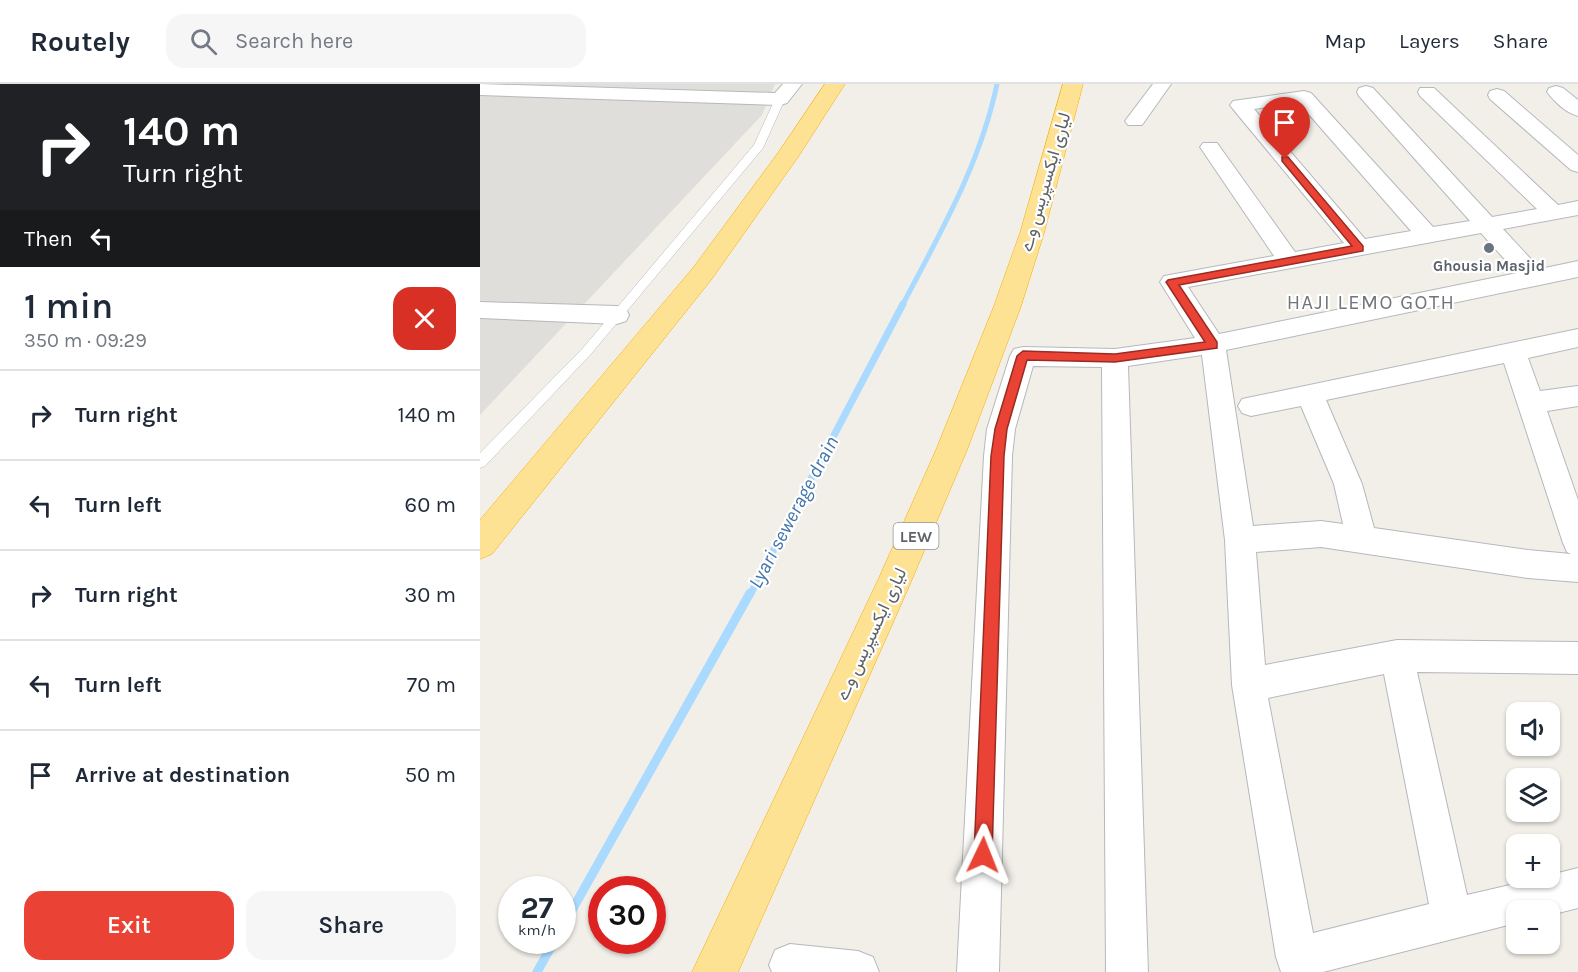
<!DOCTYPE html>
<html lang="en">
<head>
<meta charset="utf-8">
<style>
	:root { --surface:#fff; --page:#f6f6f7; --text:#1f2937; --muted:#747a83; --line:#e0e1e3; --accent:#ea4335 }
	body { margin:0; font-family:Karla,Vazirmatn,sans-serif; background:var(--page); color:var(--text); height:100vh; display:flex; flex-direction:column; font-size:22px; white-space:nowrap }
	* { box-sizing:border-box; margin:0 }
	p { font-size:20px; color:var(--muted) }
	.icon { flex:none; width:33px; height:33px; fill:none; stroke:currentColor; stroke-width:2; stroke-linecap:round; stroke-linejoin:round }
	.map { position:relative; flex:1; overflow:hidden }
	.side { display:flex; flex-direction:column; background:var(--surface); width:480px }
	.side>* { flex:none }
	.guide { background:#202124; color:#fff; overflow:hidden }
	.tools { position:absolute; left:1026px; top:618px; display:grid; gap:12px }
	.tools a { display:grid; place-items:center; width:54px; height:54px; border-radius:12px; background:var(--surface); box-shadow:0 2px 4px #0004; font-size:30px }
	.speed { position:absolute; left:18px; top:792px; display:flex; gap:12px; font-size:30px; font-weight:700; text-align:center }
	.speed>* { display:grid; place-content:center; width:78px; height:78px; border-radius:50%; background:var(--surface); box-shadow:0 2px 4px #0004; line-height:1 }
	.speed small { font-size:15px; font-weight:400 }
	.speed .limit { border:9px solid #d22; background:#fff; color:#111 }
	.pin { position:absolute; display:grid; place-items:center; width:51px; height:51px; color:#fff; margin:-62px -26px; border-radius:50% 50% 50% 0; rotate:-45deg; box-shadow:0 0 6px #0007 }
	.pin .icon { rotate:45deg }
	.me { position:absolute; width:66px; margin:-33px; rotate:2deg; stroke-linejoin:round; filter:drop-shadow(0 0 4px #0008) }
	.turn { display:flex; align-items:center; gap:21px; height:126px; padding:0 24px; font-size:27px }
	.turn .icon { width:78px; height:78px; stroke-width:2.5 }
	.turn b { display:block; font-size:42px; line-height:51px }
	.then { display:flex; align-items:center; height:57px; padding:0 24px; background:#0003; gap:12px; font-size:22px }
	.round { display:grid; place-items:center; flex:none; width:63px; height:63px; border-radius:18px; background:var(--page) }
	.overview { display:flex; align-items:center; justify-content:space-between; height:102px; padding:0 24px }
	h1 { font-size:36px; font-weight:600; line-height:45px }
	.action { display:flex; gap:12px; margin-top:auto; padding:12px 24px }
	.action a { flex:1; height:69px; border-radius:18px; background:var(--accent); color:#fff; font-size:24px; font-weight:600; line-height:69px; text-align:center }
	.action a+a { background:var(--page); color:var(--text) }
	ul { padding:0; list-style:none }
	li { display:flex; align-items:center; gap:18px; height:90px; padding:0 24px; border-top:2px solid var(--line) }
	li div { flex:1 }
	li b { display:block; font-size:22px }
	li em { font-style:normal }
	header { display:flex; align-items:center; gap:36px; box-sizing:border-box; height:84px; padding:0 30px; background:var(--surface); border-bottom:2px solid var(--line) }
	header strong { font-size:28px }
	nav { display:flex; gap:33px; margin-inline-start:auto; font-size:21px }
	.search { width:420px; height:54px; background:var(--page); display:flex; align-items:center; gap:15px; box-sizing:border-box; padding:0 21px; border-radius:18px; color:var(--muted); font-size:22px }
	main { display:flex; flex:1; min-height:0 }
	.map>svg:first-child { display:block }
	.industrial { fill:#e0deda }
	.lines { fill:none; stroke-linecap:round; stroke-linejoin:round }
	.stream-far2 { stroke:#aadaff; stroke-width:5 }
	.stream-far1 { stroke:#aadaff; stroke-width:7 }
	.stream { stroke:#aadaff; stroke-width:9 }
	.service-casing { stroke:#b5b8bc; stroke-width:1 }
	.minor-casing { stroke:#b5b8bc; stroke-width:2 }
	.motorway-casing { stroke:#f9ab00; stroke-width:1 }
	.service { fill:#fff; fill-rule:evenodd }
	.minor { fill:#fff; fill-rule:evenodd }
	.motorway { fill:#fde293; fill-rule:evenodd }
	.route { fill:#ea4335; stroke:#982c22; stroke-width:1.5 }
	.worship-dot { fill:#6b7280; stroke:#fff; stroke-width:2 }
	.labels { text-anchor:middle; stroke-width:4.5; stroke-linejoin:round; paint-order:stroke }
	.far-worship-label { font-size:15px; font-weight:bold; fill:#5b616d; stroke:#fff }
	.shield { fill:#fff; stroke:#8f9295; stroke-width:1.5 }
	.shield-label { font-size:16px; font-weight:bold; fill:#5f6368 }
	.street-label { font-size:18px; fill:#5f6368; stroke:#fff }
	.neighbourhood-label { font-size:20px; letter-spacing:1.5px; fill:#70757a; stroke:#fff }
	.water-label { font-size:20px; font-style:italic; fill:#4174aa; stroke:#fff }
</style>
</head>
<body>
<header>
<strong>Routely</strong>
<div class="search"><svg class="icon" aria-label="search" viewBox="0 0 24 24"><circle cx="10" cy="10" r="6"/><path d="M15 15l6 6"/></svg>Search here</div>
<nav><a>Map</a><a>Layers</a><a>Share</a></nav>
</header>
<main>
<section class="side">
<div class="guide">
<div class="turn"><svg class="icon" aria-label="right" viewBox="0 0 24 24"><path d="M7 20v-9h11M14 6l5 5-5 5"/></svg><div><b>140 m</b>Turn right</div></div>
<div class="then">Then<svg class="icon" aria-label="left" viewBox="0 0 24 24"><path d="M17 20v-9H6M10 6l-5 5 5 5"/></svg></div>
</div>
<div class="overview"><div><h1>1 min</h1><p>350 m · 09:29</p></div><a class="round" style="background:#d93025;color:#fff"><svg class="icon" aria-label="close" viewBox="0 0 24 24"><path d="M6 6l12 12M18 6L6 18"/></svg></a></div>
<ul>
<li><svg class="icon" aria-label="right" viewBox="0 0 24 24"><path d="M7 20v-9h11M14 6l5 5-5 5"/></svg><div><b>Turn right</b></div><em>140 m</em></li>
<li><svg class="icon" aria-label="left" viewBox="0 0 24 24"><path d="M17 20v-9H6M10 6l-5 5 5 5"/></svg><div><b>Turn left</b></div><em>60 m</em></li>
<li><svg class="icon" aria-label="right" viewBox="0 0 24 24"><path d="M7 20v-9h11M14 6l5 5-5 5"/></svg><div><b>Turn right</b></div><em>30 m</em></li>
<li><svg class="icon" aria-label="left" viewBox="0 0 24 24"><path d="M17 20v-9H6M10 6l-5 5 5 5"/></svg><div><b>Turn left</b></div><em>70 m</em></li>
<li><svg class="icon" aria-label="arrive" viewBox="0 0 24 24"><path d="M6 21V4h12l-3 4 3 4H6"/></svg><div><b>Arrive at destination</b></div><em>50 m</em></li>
</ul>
<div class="action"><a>Exit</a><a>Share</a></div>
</section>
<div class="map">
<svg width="1098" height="888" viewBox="0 0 1098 888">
	<rect width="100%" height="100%" fill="#f1efe8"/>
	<polygon class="industrial" points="0,0 295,0 282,31 0,331"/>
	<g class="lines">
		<path class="stream-far2" d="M422 222C460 149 500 81 517 0"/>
		<polyline class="stream-far1" points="270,511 423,220"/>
		<g class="stream">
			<polyline points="82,844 270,509"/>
			<polyline points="57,888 75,856"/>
		</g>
		<defs>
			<polygon id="service" points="300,12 305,15 283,64 111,270 5,382 0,384 0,369 103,264 274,61 295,15"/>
			<g id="minor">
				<polygon points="0,0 295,9 303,0 322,0 307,19 300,21 0,11"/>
				<polygon points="673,0 691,0 662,41 648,41 645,37"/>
				<path d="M886 2 893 4 1012 133 1057 125 940 12 938 8 940 4H954L1078 121 1098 117V131L1023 145 1060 185 1098 177V193L746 266 773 442 841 437 863 440 854 400 821 322 771 332 762 329 758 322 762 315 1098 245V263L1048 274 1060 307 1098 302V322L1067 327 1098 416V498L1048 494 841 463 776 468 785 581 917 556 1098 558V590L937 588 987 811 1060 794H1070V791L1098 784V824L1070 831V826H1036V839L843 888H801L796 873 752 601 745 456 722 271 648 282 668 888H626L622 283 553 282 535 345 532 372 519 888H477L504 372 507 345 530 272 534 265 543 263 635 265 715 254 680 198 684 192 794 172 720 63 723 59H737L815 168 864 159 753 25 750 21 753 17 824 7 831 9 953 143 990 137 879 12 877 8 879 4ZM819 19 931 147 885 155 774 25ZM1001 149 1037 189 739 250 708 203ZM1024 279 1083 459 1087 468 1091 470 1048 466 894 444 882 400 846 316ZM904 590 949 820 833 849 788 614Z"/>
				<path d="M1076 2 1083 4 1098 16V32C1086 29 1074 17 1067 8L1069 4Z"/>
				<polygon points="1017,5 1024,7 1098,71 1098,88 1091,86 1010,15 1008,11 1010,7"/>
				<polygon points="0,218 137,222 146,225 149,231 146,237 137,240 0,234"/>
				<polygon points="310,860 378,867 393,873 399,888 292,888 289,881 295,866"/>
			</g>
			<g id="motorway">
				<polygon points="345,0 365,0 318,73 231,196 12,470 0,475 0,436 213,184 298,69"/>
				<polygon points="583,0 603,0 564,149 541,222 487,366 427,507 258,888 212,888 398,496 456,366 514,222 540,149"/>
			</g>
		</defs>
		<use href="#service" class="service-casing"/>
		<use href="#minor" class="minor-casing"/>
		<use href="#motorway" class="motorway-casing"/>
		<use href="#service" class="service"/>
		<use href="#minor" class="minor"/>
		<use href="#motorway" class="motorway"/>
	</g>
	<polygon class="route" points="802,73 808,73 883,162 883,167 699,201 737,258 737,264 635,278 547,276 527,345 524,372 512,771 509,777 503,779 497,777 494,771 511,372 515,345 537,272 543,267 635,270 725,258 686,198 688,196 872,162 802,77"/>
	<circle class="worship-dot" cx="1009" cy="164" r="6"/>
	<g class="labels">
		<g class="far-worship-label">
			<text x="1009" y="187">Ghousia Masjid</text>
		</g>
		<rect class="shield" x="413.5" y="439" width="45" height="26" rx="4.5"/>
		<g class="shield-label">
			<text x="436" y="458">LEW</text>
		</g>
		<g class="street-label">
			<text transform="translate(565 98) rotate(-74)" y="6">لیاری ایکسپریس وے</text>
			<text transform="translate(391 550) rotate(-65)" y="6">لیاری ایکسپریس وے</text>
		</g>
		<g class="neighbourhood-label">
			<text x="891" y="225">HAJI LEMO GOTH</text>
		</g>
		<g class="water-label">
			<text transform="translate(313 428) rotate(-62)" y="7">Lyari sewerage drain</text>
		</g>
	</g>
</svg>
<div class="tools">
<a><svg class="icon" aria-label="sound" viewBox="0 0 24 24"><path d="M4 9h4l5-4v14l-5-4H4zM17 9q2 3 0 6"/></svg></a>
<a><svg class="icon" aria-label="layers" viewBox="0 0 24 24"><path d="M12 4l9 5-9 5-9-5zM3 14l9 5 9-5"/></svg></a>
<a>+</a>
<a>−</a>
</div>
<div class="speed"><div>27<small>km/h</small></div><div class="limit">30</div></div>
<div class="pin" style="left:805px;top:75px;background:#d93025"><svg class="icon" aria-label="arrive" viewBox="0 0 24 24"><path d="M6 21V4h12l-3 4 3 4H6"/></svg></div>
<svg class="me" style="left:503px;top:771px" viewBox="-20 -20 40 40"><path d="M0-17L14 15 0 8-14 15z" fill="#ea4335" stroke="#fff" stroke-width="4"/></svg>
</div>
</main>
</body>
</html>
